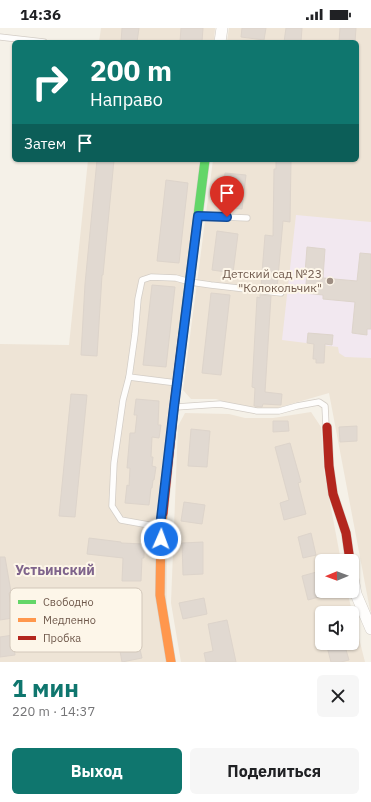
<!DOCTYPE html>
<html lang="ru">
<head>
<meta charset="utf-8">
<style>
	:root { --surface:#fff; --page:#f6f6f6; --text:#202124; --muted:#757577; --accent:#0f766e }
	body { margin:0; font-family:"IBM Plex Sans",sans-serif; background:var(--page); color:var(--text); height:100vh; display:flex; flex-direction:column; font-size:15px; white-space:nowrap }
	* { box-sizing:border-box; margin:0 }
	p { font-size:13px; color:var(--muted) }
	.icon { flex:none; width:22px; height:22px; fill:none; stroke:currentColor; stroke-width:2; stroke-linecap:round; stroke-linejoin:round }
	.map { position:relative; height:634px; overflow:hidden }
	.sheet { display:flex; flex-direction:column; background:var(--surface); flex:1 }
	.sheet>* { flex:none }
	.guide { position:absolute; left:12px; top:12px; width:347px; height:122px; border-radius:6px; box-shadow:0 1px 3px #0004; background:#0f766e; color:#fff; overflow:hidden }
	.needle { width:26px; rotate:269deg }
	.tools { position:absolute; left:315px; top:526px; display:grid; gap:8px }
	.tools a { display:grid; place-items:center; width:44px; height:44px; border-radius:6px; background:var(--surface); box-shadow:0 1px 3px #0004; font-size:20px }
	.pin { position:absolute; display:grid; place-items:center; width:34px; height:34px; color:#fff; margin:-41px -17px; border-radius:50% 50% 50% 0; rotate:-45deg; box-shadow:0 0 4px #0007 }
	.pin .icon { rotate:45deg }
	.me { position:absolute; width:44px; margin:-22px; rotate:2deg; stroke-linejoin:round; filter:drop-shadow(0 0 3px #0008) }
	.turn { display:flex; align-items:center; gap:14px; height:84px; padding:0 12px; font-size:18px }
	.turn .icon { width:52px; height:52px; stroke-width:2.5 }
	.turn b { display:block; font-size:28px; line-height:34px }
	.then { display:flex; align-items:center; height:38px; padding:0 12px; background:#0003; gap:8px; font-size:15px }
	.round { display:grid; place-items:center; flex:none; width:42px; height:42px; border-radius:6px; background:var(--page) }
	.summary { display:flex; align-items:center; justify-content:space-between; height:68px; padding:0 12px }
	h1 { font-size:24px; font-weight:800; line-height:30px; color:var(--accent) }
	.primary-button { display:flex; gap:8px; margin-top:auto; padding:8px 12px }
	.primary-button a { flex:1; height:46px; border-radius:6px; background:var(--accent); color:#fff; font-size:16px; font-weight:800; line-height:46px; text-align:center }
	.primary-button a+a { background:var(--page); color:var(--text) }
	.status { display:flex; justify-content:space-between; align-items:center; height:28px; padding:0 20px; background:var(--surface); direction:ltr }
	.status svg { height:11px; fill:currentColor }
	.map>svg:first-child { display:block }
	.residential { fill:#eee4d6; fill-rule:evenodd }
	.education { fill:#f2e8f0 }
	.building { fill:#e1d9d1; stroke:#ddd4cb }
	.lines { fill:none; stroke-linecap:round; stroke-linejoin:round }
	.lane-casing { stroke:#d3cdc6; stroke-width:7 }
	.street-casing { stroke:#d3cdc6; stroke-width:12 }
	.fast-casing { stroke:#d4cdc4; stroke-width:10 }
	.slow-casing { stroke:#d4cdc4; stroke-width:10 }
	.jam-casing { stroke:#d4cdc4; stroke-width:10 }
	.lane { stroke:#fefdfc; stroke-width:5.5 }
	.street { stroke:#fefdfc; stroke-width:11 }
	.fast { stroke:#63d668; stroke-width:9 }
	.slow { stroke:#ff974d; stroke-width:9 }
	.jam { stroke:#b3261e; stroke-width:9 }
	.route-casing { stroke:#114b97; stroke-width:10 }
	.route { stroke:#1a73e8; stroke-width:7 }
	.poi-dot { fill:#9e8e83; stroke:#fdf6e9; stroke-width:1.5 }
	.labels { text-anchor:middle; stroke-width:4; stroke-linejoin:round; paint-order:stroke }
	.poi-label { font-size:12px; fill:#6f594c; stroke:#fdf6e9; text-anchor:end }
	.quarter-label { font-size:14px; font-weight:bold; fill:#7f648c; stroke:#fdf6e9 }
	.key { fill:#fdf6e9; stroke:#d2c7ba; stroke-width:1 }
	.key-label { font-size:11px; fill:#6f594c }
</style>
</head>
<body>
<div class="status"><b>14:36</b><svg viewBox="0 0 49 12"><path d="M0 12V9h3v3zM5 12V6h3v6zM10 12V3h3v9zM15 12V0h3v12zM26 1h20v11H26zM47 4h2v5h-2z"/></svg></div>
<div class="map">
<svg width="371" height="634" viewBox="0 0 371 634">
	<rect width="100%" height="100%" fill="#f5f1e8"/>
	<g class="residential">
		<polygon points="101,0 215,0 214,14 99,14"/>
		<polygon points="229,0 371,0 371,584 370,582 329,365 274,381 250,382 216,371 191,371 183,362 213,132 357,132 357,14 227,14"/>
		<polygon points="88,132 200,132 168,405 166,634 0,634 0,316 69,317"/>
		<path d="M311 384 321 399 324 443 341 533H322V563H347L365 634H181L171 575 178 398 185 385 229 386 245 390H273ZM322 585H352V615H322Z"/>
	</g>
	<polygon class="education" points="296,187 371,194 371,330 345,329 339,325 338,319 282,312"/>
	<g class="building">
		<polygon points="122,0 139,0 137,14 121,14"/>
		<polygon points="181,0 203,0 202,14 180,14"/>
		<polygon points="242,0 266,0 264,12 241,9"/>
		<polygon points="286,0 302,0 301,14 284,14"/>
		<polygon points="340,0 356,0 355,14 339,14"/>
		<polygon points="97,132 114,132 103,247 102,247 97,328 81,327 85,256"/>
		<polygon points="276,132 291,132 290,194 283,193 277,260 261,258 265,207 273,208 274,141 276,141"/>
		<polygon points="225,145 246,147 242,181 221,179"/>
		<polygon points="166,152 188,155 179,235 157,233"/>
		<polygon points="217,203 238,206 233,245 212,242"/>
		<polygon points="307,219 325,221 323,250 357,253 360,225 371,226 371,301 367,301 367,307 352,305 355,274 323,271 323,267 305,265 307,246 305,245"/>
		<polygon points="152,257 175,259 166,339 143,337"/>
		<polygon points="211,265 230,267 221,347 202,345"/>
		<polygon points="260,267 271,268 265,364 282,366 281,377 263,376 262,379 254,378 255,360 252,359 257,269 260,270"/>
		<polygon points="308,305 333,307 332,317 325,316 324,335 316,335 316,331 313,331 314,316 307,315"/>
		<polygon points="71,366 87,367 75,489 59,488"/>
		<polygon points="136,371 159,373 158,397 161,397 159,410 152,409 151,429 153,429 152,438 156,439 154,452 153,452 152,460 151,460 149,477 125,475 127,457 129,458 130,440 127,440 130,405 135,405 137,387 134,387"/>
		<polygon points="273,393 288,393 289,403 273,404"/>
		<polygon points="357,398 357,413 340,414 339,399"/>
		<polygon points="191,401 210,403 207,439 188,438"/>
		<polygon points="290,415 301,454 298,455 306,486 284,492 280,475 289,472 275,419"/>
		<polygon points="184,474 205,477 202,496 181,493"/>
		<polygon points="311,505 316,527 303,530 298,509"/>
		<polygon points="89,510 121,514 121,515 144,516 144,530 142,530 141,553 122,553 123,530 87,526"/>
		<polygon points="203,514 203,546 183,547 182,515"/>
		<polygon points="0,529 5,529 11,564 9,565 13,590 0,592"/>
		<polygon points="320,543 322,551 322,568 308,572 302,548"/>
		<polygon points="204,570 207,586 183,591 179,575"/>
		<polygon points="227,592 236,634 206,634 204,625 213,623 208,596"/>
		<polygon points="13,607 15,627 0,629 0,609"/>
		<polygon points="137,608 142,630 122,634 118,612"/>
		<polygon points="326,615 344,615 349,632 341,634 331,634"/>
	</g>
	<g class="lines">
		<defs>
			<g id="lane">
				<polyline points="0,9 44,14"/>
				<polyline points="199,188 247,190"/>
				<polyline points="129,349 177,355"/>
				<polyline points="176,379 220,376 257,383 279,383 297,378 319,374 325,378 326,398"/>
				<polyline points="160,499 121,492 112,478 114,435 123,372 129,349 135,306 138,271 142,252 151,249 176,250 190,254 211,257 281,265"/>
			</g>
			<g id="street">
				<polyline points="220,14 222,0"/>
				<polyline points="352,545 356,566 371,601"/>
			</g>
			<polyline id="fast" points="183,306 205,132"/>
			<polyline id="slow" points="163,485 161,499 160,567 171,634"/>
			<g id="jam">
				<polyline points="327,399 329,438 333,466 346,505 350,533"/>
				<polyline points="163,485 174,379 183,306"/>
			</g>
		</defs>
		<use href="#lane" class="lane-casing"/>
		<use href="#street" class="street-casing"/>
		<use href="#fast" class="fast-casing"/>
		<use href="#slow" class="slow-casing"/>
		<use href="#jam" class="jam-casing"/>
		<use href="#lane" class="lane"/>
		<use href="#street" class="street"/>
		<use href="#fast" class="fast"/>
		<use href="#slow" class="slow"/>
		<use href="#jam" class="jam"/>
	</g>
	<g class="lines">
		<defs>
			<polyline id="route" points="161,511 160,499 174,379 198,188 227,189"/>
		</defs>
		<use href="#route" class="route-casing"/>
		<use href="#route" class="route"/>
	</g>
	<circle class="poi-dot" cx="330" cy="253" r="4"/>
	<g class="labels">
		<g class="poi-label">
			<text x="322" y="250">Детский сад №23<tspan x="322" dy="14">"Колокольчик"</tspan></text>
		</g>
		<g class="quarter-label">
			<text x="55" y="547">Устьинский</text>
		</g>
	</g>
	<rect x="10" y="560" width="132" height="64" rx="6" class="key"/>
	<rect x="18" y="572" width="18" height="4" fill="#63d668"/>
	<rect x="18" y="590" width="18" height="4" fill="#ff974d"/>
	<rect x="18" y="608" width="18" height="4" fill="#b3261e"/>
	<g class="key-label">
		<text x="43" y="578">Свободно</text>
		<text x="43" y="596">Медленно</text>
		<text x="43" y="614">Пробка</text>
	</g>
</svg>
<div class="tools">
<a><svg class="needle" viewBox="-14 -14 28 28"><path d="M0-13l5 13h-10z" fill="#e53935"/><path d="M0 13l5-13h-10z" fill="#757577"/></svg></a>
<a><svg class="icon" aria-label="sound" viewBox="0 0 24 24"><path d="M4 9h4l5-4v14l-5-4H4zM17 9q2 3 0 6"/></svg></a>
</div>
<div class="pin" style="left:227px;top:189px;background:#d93025"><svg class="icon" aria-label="arrive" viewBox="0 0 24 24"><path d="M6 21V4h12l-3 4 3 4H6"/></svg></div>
<svg class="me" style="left:161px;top:511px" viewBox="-20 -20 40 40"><circle r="17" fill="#1a73e8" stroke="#fff" stroke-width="3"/><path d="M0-11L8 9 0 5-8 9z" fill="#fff"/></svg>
<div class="guide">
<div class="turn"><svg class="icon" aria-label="right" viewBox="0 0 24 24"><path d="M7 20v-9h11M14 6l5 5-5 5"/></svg><div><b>200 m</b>Направо</div></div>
<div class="then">Затем<svg class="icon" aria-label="arrive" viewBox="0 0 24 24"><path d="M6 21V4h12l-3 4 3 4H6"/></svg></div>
</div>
</div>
<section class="sheet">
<div class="summary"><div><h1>1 мин</h1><p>220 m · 14:37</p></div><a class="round"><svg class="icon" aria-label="close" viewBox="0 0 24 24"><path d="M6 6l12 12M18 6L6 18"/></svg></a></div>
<div class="primary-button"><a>Выход</a><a>Поделиться</a></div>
</section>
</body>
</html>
